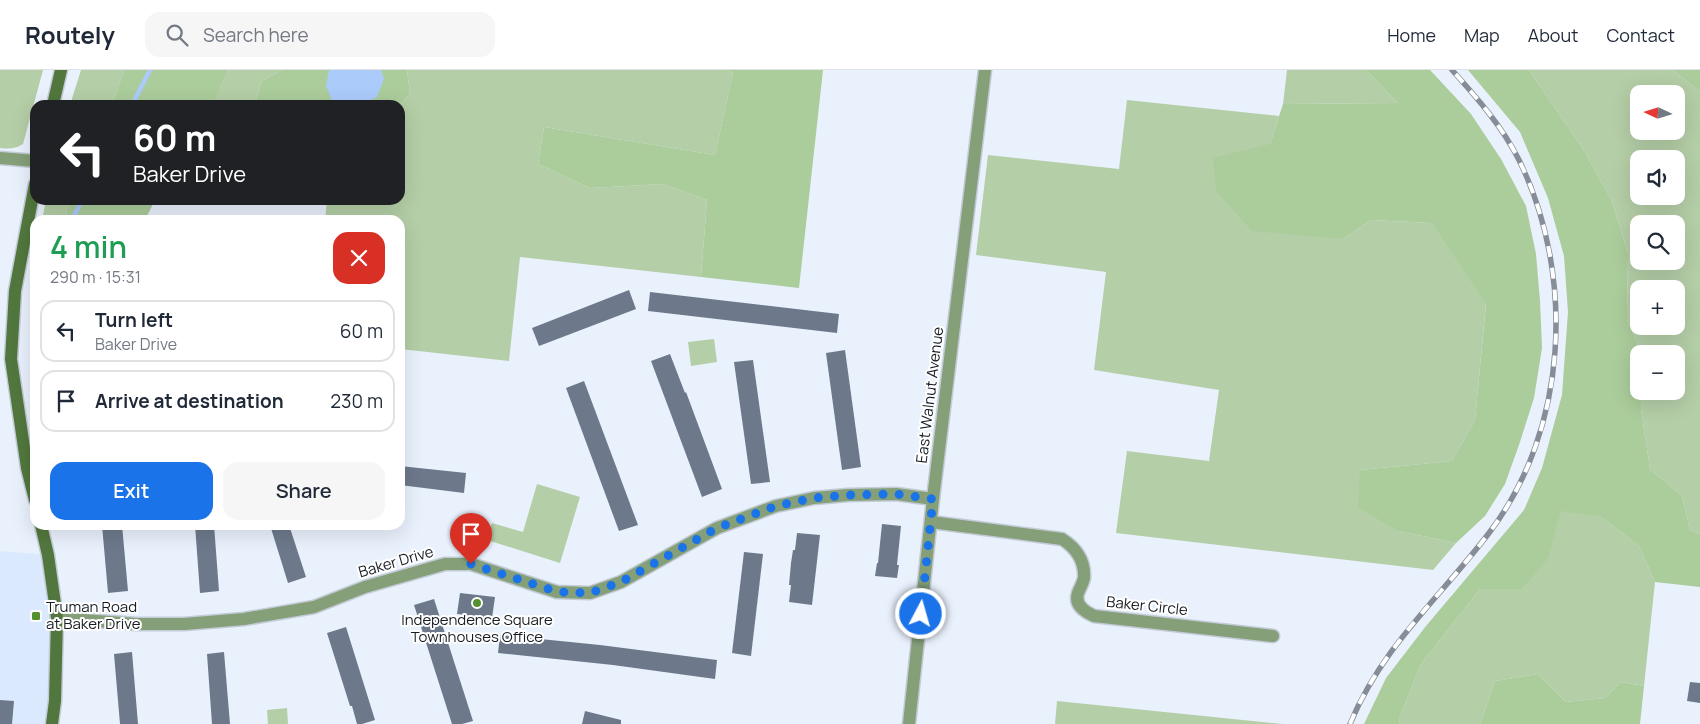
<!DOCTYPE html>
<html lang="en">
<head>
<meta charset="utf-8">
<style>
	:root { --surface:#fff; --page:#f6f6f7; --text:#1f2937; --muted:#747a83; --line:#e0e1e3; --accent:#1a73e8 }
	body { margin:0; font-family:Manrope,sans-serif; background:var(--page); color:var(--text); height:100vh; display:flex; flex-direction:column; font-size:19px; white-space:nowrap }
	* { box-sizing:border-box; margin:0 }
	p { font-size:16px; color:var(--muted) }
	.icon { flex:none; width:28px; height:28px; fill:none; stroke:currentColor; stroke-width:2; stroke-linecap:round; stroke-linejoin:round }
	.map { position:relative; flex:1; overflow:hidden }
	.drawer { position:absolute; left:30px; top:145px; width:375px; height:315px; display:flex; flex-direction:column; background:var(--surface); border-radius:15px; box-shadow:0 5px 20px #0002 }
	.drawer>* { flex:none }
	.banner { position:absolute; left:30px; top:30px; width:375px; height:105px; border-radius:15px; box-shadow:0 5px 20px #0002; background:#202124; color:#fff; overflow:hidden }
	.needle { width:32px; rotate:274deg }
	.tools { position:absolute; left:1630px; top:15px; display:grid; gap:10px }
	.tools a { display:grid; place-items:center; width:55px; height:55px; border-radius:10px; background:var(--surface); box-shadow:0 5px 20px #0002; font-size:25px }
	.pin { position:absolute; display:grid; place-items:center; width:42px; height:42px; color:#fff; margin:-51px -21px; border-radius:50% 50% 50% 0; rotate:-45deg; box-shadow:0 0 5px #0007 }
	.pin .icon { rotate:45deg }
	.me { position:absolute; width:55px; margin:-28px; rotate:6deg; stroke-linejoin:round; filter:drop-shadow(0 0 4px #0008) }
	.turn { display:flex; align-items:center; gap:18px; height:105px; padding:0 20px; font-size:22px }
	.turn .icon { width:65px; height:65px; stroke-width:2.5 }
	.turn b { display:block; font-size:35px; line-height:42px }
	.round { display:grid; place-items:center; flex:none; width:52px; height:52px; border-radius:15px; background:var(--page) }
	.head { display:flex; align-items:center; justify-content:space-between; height:85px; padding:0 20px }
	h1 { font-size:30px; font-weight:600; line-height:38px; color:#1e9e55 }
	.action { display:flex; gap:10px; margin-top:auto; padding:10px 20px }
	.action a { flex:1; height:58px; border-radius:15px; background:var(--accent); color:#fff; font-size:20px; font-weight:600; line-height:58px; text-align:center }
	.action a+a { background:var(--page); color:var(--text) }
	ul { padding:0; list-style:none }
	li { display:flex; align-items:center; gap:15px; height:62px; margin:0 10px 8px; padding:0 10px; border:2px solid var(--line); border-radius:15px }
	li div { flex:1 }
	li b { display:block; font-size:19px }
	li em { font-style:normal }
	header { display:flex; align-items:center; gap:30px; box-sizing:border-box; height:70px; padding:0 25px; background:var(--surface); border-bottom:1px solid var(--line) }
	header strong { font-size:24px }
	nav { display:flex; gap:28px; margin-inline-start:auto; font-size:18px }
	.search { width:350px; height:45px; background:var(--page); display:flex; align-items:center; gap:12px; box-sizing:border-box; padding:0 18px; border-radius:15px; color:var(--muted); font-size:19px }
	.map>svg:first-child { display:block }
	.built { fill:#dae9fe }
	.green { fill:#b4cea7; fill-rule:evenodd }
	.forest { fill:#abcc9b }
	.water { fill:#abcbfb }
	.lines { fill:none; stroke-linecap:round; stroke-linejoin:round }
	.stream { stroke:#abcbfb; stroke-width:4.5 }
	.building { fill:#6d798b }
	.minor-casing { stroke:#c3cbd6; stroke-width:15 }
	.secondary-casing { stroke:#c3cbd6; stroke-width:15 }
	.minor { stroke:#859f79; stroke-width:12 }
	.secondary { stroke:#52773e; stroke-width:12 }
	.rail-casing { stroke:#878d97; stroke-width:5.5 }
	.rail { stroke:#fff; stroke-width:4; stroke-dasharray:11; stroke-linecap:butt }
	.route { stroke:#1a73e8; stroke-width:9; stroke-dasharray:0 16.2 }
	.poi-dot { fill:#569130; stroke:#fff; stroke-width:2 }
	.labels { text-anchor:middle; stroke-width:4; stroke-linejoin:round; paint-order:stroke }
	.street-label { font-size:15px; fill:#181d24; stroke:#fff }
	.poi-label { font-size:15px; fill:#181d24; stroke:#fff; text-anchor:start }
</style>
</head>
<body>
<header>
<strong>Routely</strong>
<div class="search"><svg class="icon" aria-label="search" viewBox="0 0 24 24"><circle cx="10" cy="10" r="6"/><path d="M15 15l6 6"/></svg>Search here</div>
<nav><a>Home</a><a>Map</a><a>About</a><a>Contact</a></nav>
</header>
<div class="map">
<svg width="1700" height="654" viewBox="0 0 1700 654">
	<rect width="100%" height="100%" fill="#e9f1fd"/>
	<polygon class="built" points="0,481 48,485 57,548 47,654 0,654"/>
	<g class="green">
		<path d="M0 0H43L23 74C15 79 9 79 0 78Z"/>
		<polygon points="81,0 124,0 112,35 70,35"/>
		<polygon points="228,0 282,0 262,11 254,35 213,34"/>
		<polygon points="407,0 727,0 733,3 715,85 544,57 538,94 590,118 663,114 707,130 701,207 520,187 509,291 400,279 400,150 325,150 327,130 400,130 400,35 410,23"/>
		<polygon points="1287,0 1366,0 1398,33 1283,34"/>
		<path d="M1529 0H1673L1700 22V464L1690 460 1682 426 1650 399 1641 339V321H1676V284H1640V280L1627 249 1628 184 1612 131 1583 79ZM1639 24H1676V61H1639ZM1639 89H1676V126H1639ZM1639 154H1676V191H1639ZM1639 219H1676V256H1639Z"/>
		<polygon points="1127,30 1279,46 1270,74 1343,169 1371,150 1431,153 1486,233 1475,350 1452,391 1360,400 1398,461 1456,473 1433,500 1116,463 1127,381 1209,391 1219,320 1094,300 1106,202 976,185 988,85 1119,99"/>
		<polygon points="46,130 68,130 66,150 42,150"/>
		<polygon points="714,269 717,292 691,296 688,272"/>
		<polygon points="537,414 580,427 560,493 487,470 492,453 523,462"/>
		<polygon points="1561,440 1601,447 1639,476 1655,512 1644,616 1621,612 1605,628 1566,632 1538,604 1495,611 1480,654 1400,654 1399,649 1421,594 1480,519 1523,519 1547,488"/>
		<polygon points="1057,631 1283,654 1055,654"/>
		<polygon points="287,638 288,654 268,654 267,640"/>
	</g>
	<g class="forest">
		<polygon points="124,0 228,0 213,35 112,35"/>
		<polygon points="282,0 407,0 410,23 400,35 254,35 262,11"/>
		<polygon points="727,0 823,0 799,218 701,207 707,130 663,114 590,118 538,94 544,57 715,85 733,3"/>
		<polygon points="1366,0 1430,0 1471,44 1501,89 1526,136 1536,184 1540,231 1542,278 1534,328 1519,375 1505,414 1485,446 1456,473 1398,461 1358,437 1360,400 1452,391 1475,350 1486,234 1431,153 1371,150 1343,169 1252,161 1216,121 1213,88 1270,74 1283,34 1398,33"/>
		<polygon points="1468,0 1529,0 1583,79 1612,131 1628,184 1627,249 1640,280 1639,321 1641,321 1641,339 1650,399 1682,426 1690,460 1700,464 1700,517 1655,512 1639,476 1601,447 1561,441 1548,488 1523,519 1480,519 1421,594 1399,649 1400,654 1364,654 1386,608 1426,556 1524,440 1542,398 1562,325 1568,242 1564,186 1548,128 1520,62"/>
		<polygon points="1673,0 1700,0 1700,22"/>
		<polygon points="68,130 155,130 145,150 66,150"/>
		<polygon points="1538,604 1566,632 1605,628 1621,612 1644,616 1640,654 1480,654 1495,611"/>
	</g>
	<polygon class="water" points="329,0 381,0 384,9 377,27 361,35 333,33 326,16"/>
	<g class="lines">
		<g class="stream">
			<polyline points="132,35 150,0"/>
			<polyline points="72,150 82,130"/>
		</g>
	</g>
	<g class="building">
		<polygon points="629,220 636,239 539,276 532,258"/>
		<polygon points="650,222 839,244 837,263 648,241"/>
		<polygon points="845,280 861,397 842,400 826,283"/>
		<polygon points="670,284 685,323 686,322 722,419 702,427 651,291"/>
		<polygon points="753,290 770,412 751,414 734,292"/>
		<polygon points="584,311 638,455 619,461 566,318"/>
		<polygon points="400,396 466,403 464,423 400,415"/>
		<polygon points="882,454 901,456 897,495 899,495 897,508 875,506 877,493 878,493"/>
		<polygon points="102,455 122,455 128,521 108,523"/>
		<polygon points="195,455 214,455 219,521 200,523"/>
		<polygon points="270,455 289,455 306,507 288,513"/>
		<polygon points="797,463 820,465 812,535 789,532 791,515 789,515 791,493 793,480 795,480"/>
		<polygon points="744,482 763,484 751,586 732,583"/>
		<polygon points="460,523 495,527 492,548 457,544"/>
		<polygon points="434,529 473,651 462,654 452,654 414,535"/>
		<polygon points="346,557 375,650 362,654 357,654 352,636 350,636 327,563"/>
		<polygon points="500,565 600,575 717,590 715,609 613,595 498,583"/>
		<polygon points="132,582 138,654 120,654 114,584"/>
		<polygon points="224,582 230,654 212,654 207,584"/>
		<polygon points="1690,612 1700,613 1700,633 1687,631"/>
		<polygon points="0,630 14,631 12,654 0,654"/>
		<polygon points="585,641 621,650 621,654 582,654"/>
	</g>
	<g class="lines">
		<defs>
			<g id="minor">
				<polyline points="0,88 35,91"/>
				<path d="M931 452 1062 469C1076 478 1085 491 1084 508 1083 513 1080 518 1078 523 1074 535 1085 542 1094 546L1273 566"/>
				<polyline points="57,548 136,554 184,554 244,549 314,537 365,517 445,494 471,494 557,522 590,523 621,512 717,458 776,436 814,428 848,425 896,424 933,429"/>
				<polyline points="909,654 933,429 985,0"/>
			</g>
			<g id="secondary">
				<polyline points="53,35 61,0"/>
				<polyline points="35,114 15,221 11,289 27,398 35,430"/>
				<polyline points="41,455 48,485 57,548 55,631 52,654"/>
			</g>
		</defs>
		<use href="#minor" class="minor-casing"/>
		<use href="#secondary" class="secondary-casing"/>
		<use href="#minor" class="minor"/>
		<use href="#secondary" class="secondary"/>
		<defs>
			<path id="rail" d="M1350 654C1383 575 1439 529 1489 463 1568 360 1576 206 1519 90 1502 56 1477 28 1452 0"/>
		</defs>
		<use href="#rail" class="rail-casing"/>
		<use href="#rail" class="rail"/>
	</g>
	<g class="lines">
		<polyline class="route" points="471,494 558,522 590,523 621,512 717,458 776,436 814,428 848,425 896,424 933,429 921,544"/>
	</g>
	<g class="poi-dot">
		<circle cx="477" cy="533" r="5"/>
		<rect x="31" y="541" width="10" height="10" rx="2.5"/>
	</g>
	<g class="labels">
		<g class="street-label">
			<text transform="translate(930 325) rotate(-83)" y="5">East Walnut Avenue</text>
			<text transform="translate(396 492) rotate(-16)" y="5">Baker Drive</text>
			<text transform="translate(1147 536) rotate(6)" y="5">Baker Circle</text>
		</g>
		<g class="poi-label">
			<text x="46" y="542">Truman Road<tspan x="46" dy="17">at Baker Drive</tspan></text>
			<text x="477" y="555" text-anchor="middle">Independence Square<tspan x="477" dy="17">Townhouses Office</tspan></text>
		</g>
	</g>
</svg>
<div class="tools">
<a><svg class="needle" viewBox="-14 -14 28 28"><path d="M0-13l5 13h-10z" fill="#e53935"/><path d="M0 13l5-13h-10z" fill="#747a83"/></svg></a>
<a><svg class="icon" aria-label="sound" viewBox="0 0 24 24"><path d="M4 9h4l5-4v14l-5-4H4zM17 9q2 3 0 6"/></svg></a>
<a><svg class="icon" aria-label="search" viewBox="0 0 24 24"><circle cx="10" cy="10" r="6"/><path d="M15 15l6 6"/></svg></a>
<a>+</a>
<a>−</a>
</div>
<div class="pin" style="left:471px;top:494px;background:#d93025"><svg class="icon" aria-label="arrive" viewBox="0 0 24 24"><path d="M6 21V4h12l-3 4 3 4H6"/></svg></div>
<svg class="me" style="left:921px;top:544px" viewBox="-20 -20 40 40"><circle r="17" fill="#1a73e8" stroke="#fff" stroke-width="3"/><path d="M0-11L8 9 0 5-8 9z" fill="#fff"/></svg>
<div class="banner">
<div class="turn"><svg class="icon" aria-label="left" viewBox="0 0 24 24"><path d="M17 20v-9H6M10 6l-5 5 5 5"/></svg><div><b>60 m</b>Baker Drive</div></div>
</div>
<section class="drawer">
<div class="head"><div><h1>4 min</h1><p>290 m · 15:31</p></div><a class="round" style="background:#d93025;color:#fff"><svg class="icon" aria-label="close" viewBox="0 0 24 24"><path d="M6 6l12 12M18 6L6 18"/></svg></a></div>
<ul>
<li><svg class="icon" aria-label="left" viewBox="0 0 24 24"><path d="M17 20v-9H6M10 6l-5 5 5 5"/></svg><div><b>Turn left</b><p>Baker Drive</p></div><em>60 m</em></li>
<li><svg class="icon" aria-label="arrive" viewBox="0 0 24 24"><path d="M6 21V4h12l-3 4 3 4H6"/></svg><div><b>Arrive at destination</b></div><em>230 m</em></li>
</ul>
<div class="action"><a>Exit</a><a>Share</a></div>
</section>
</div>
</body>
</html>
